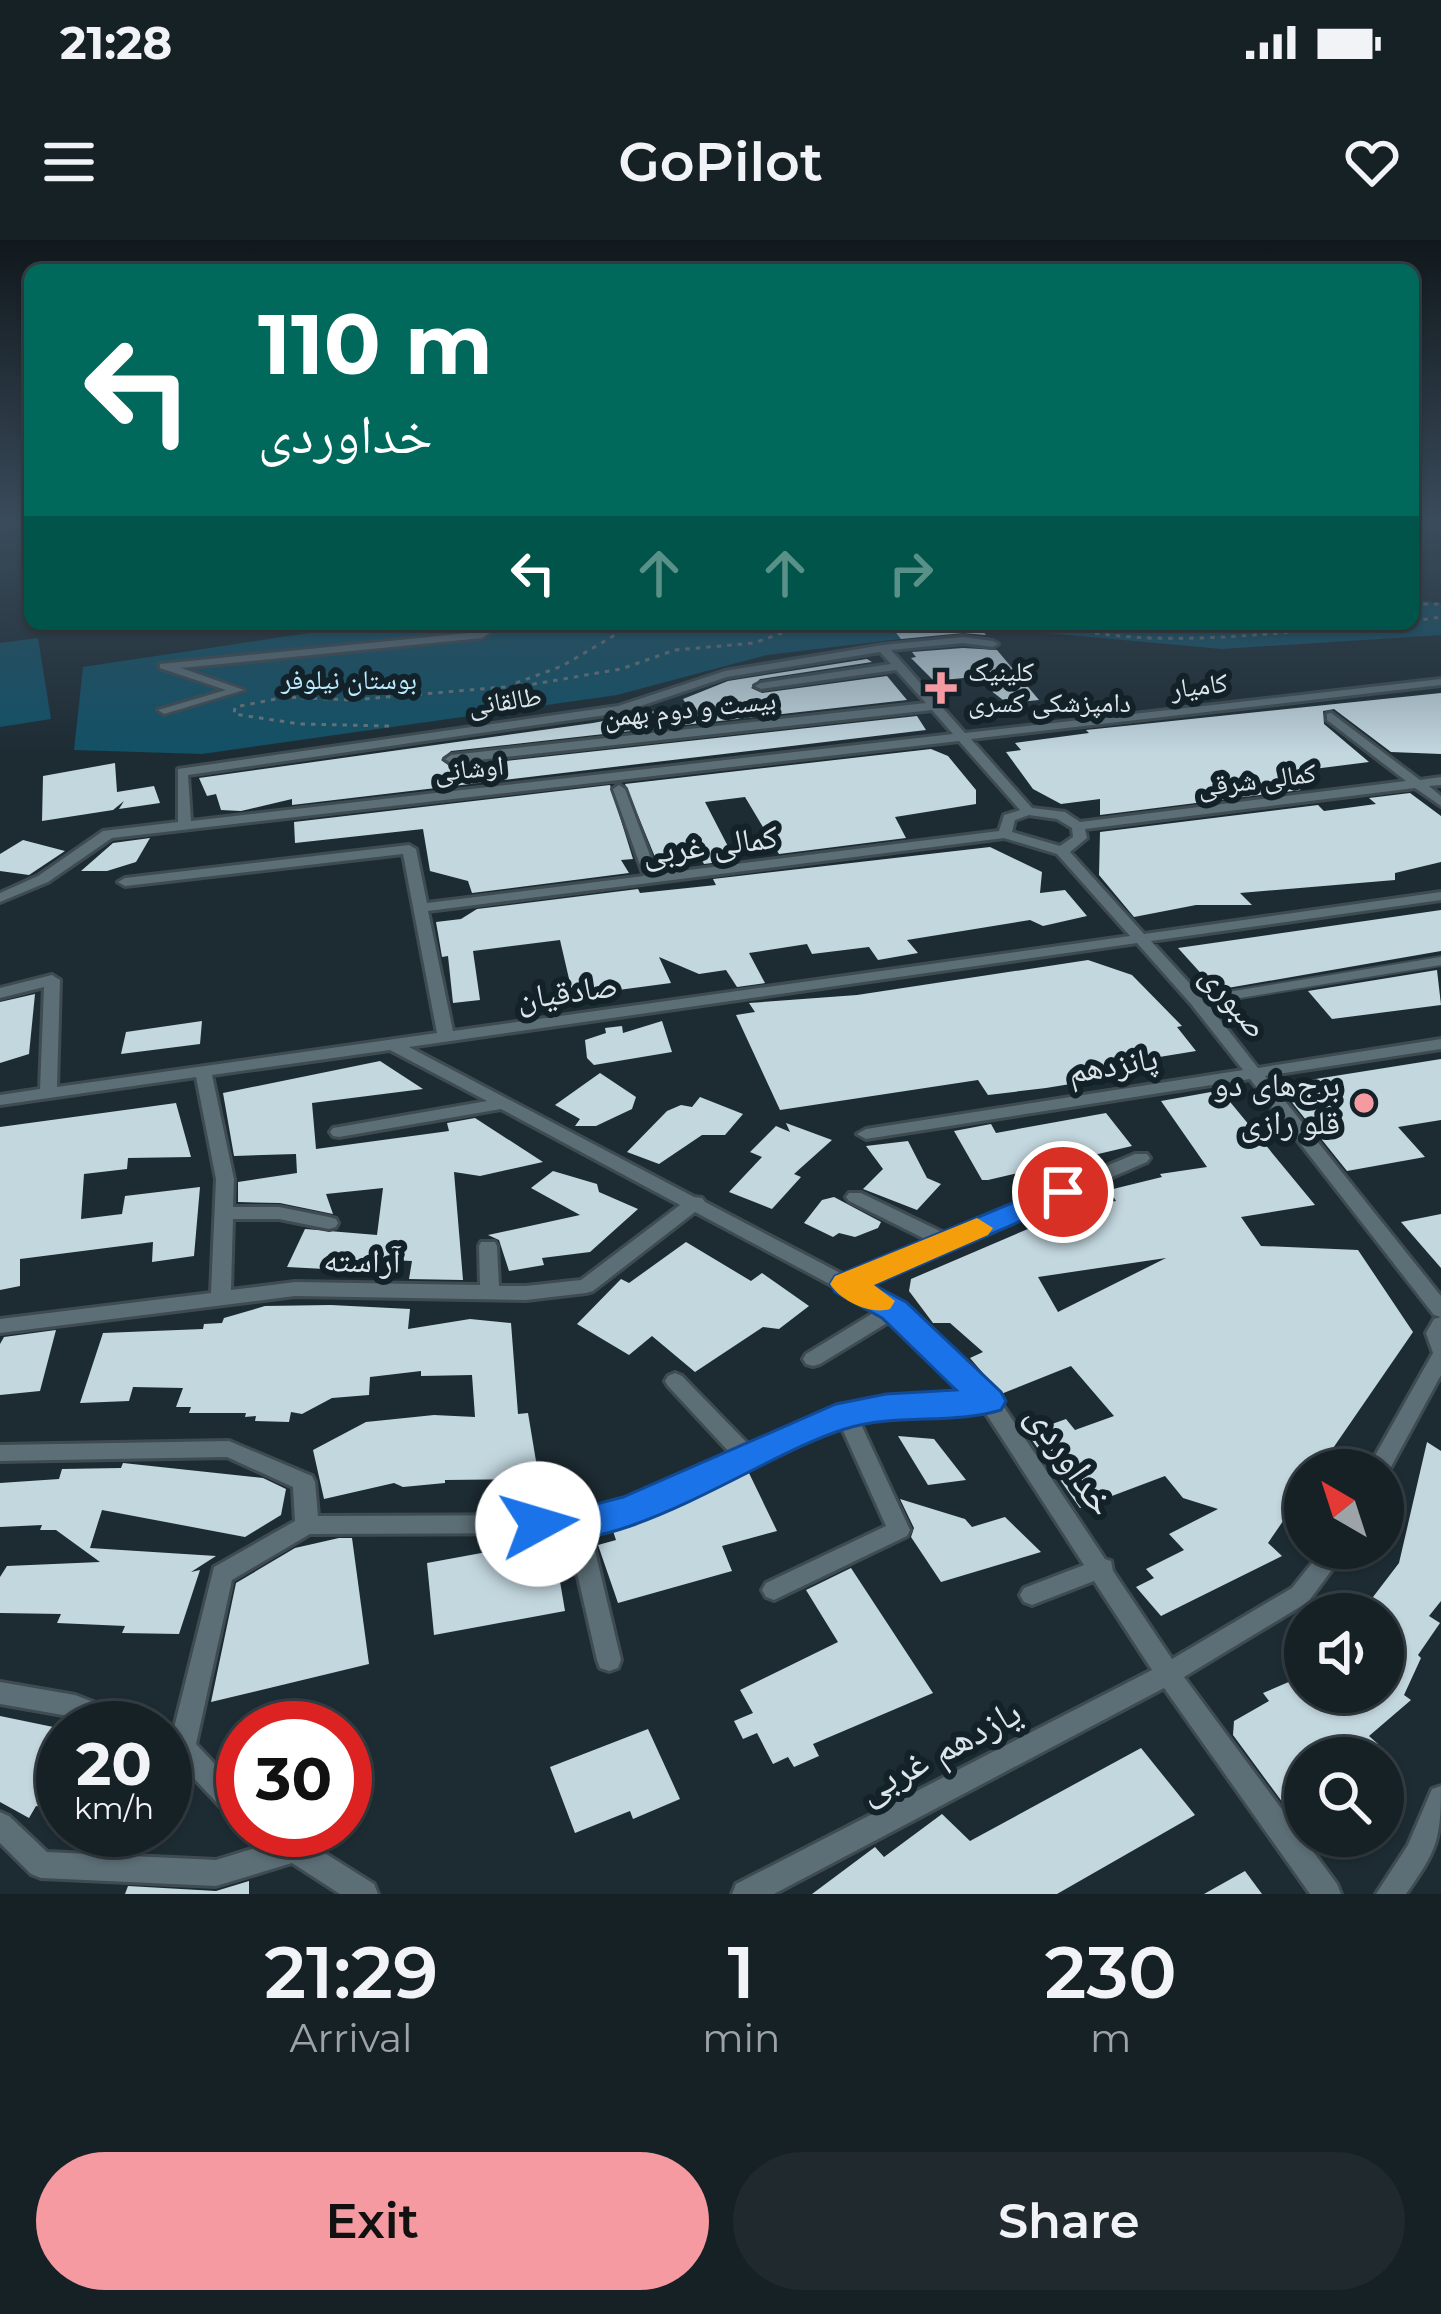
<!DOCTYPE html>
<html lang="en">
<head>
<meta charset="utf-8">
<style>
	:root { --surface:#162126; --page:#1f292e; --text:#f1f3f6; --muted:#9ea3a7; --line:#353e43; --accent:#f49aa0 }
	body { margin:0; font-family:Montserrat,"Noto Naskh Arabic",sans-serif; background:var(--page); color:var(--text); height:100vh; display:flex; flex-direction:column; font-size:45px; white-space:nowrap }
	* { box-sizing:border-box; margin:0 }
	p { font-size:39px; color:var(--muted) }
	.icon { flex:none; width:66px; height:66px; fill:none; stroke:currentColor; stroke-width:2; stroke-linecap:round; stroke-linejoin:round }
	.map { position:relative; height:1654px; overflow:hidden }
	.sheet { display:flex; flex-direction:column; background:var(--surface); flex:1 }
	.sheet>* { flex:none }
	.top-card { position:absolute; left:24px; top:24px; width:1395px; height:366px; border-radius:18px; box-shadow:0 3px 9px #0004,0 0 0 3px var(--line); background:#00695c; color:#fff; overflow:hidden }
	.needle { width:78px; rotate:321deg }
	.fabs { position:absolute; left:1284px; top:1209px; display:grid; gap:24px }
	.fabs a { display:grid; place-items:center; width:120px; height:120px; border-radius:50%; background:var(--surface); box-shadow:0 3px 9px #0004,0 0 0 3px var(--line); font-size:60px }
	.speed { position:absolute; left:36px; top:1461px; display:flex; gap:24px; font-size:60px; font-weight:700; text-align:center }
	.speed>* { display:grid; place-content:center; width:156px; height:156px; border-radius:50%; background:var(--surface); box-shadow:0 3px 9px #0004,0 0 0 3px var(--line); line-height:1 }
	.speed small { font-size:30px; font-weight:400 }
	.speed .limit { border:18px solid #d22; background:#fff; color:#111 }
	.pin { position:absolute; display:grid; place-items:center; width:102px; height:102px; color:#fff; margin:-51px; border:6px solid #fff; border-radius:50%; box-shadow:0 3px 12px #0007 }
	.me { position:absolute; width:132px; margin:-66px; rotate:84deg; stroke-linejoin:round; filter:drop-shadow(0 0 9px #0008) }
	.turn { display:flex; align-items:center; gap:42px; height:252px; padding:0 36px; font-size:54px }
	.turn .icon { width:156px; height:156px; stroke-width:2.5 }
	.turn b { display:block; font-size:84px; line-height:102px }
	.lanes { display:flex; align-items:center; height:114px; padding:0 36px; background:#0003; justify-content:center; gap:60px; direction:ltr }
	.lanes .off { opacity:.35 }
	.eta { display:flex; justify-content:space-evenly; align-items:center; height:204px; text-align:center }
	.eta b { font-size:72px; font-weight:600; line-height:84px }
	.cta { display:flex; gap:24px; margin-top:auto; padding:24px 36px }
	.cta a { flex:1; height:138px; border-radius:72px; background:var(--accent); color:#111; font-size:48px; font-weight:600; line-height:138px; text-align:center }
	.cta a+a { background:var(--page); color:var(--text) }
	.status { display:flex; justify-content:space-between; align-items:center; height:84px; padding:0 60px; background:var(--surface); direction:ltr }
	.status svg { height:33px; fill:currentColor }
	header { display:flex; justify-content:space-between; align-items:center; height:156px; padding:0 36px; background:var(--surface); font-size:54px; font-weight:600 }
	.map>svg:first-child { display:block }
	.green { fill:#125166 }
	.building { fill:#c3d7df; fill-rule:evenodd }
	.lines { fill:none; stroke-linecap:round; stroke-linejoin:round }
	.lane-casing { stroke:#3e4b50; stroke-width:12 }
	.street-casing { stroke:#3e4b50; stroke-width:6 }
	.path { stroke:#68757a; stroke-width:3; stroke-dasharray:4.5 6; stroke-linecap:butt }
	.lane { stroke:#5c6e76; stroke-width:8 }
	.street { fill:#5c6e76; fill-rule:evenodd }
	.route { fill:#1a73e8; stroke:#114b97; stroke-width:3 }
	.slow { fill:#f59e0b }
	.poi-dot { fill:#f49aa0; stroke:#132229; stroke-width:4.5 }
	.labels { text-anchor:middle; stroke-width:12; stroke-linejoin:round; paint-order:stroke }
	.far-poi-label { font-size:27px; fill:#dce6ea; stroke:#132229; text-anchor:start }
	.far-park-label { font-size:27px; fill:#baeafe; stroke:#132229 }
	.far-street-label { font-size:27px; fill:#dce6ea; stroke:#132229 }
	.street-label { font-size:33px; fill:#dce6ea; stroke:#132229 }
	.poi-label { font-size:33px; fill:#dce6ea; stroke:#132229; text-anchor:end }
	.near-street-label { font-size:39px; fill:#dce6ea; stroke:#132229 }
</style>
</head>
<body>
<div class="status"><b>21:28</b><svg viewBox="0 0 49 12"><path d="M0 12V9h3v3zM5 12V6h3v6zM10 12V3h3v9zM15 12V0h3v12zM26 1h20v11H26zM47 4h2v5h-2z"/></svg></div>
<header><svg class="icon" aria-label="menu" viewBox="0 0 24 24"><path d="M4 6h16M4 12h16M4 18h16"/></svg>GoPilot<svg class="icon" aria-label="heart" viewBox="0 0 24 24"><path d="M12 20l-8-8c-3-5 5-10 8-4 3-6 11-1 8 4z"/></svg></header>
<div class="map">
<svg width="1441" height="1654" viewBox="0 0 1441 1654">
	<rect width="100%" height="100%" fill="#1d2c33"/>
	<g class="green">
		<polygon points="1413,360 1441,363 1441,395 1222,409 991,388 767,415 617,455 202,514 74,510 83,427 368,384 1413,384"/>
		<polygon points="38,398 51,479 0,487 0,403"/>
	</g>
	<g class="building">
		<polygon points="889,384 976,384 986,395 963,393 901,399"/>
		<polygon points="963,408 997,410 1039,460 1007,463 973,437 934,441 911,418 916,417 912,412"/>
		<polygon points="867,419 872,422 760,439 751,448 762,453 887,436 907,460 451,511 441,520 451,527 917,476 926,490 292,565 292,559 241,571 221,570 216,554 207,556 199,538 593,483 687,465 683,459 728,441"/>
		<polygon points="1441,453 1441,514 1391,512 1334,469 1323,471 1324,484 1369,522 1282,533 1301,550 1100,575 1100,559 1061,564 1033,549 1006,512 1021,510 1015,503 1089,493 1086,490"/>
		<polygon points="931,509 948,516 976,550 976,564 895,577 906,598 779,614 745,557 705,562 735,620 704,624 698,612 655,617 625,544"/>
		<polygon points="115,523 117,552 154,546 160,563 119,569 124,561 113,570 42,581 43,536"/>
		<polygon points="610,545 633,619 621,620 629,633 472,653 468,641 430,631 423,589 295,603 294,582"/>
		<polygon points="1410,553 1441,576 1441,622 1395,633 1395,640 1240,653 1252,665 1196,665 1134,677 1099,635 1100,592 1318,565 1324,571 1376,564 1369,558"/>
		<polygon points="150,598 136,622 107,631 81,631 113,603"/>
		<polygon points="23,600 65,611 29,635 0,631 0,614"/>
		<polygon points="990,607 1042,632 1040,653 1065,650 1087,676 1043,686 1030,680 907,700 918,713 878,720 869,707 812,714 807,704 749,713 765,743 737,747 726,730 699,734 659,717 671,743 573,756 560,700 473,711 480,760 453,763 448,716 442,717 436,682 461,679 477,669 638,649 640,653 716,645 713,639"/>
		<polygon points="1441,670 1441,711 1216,750 1178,708"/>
		<polygon points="1088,720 1132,735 1182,786 1177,787 1196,811 1098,827 1107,838 1046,848 988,855 978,840 780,870 736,775 755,772 749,763 857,755"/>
		<polygon points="1437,730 1441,765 1332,779 1308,751"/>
		<polygon points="35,754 29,814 0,823 0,762"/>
		<polygon points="202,781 200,804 121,814 126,792"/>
		<polygon points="662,781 672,812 594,825 587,818 585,800 606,793 605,788 622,786 623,793"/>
		<polygon points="1441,819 1441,880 1398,887 1425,917 1347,931 1278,845"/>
		<polygon points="380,821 423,849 312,863 316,909 449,891 447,883 475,878 543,922 480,936 454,932 463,1040 409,1039 412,1021 366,1019 363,1031 287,1027 305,989 377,995 383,948 326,954 333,974 280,963 238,962 238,942 297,933 296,914 234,916 223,853"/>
		<polygon points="600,833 636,857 632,869 596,886 575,886 580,879 555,865"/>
		<path d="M1211 852 1226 857 1315 965 1241 977 1261 1006 1358 1010 1413 1092 1318 1230H1305V1249L1268 1303 1282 1316 1161 1376 1136 1347 1154 1338 1146 1329 1184 1310 1169 1294 1218 1269 1183 1258 1165 1236 1080 1268 1027 1193 1066 1179 1075 1190 1114 1176 1071 1126 1001 1154 970 1118 983 1112 950 1083H933L909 1051 911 1039 1035 986 1033 982 1070 976 1066 968 1116 961 1109 950 1162 937 1160 934 1207 927 1161 861ZM1166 1018 1058 1072 1038 1037Z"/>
		<polygon points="700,857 743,874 725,895 702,895 659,924 627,912 667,871 681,865 692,867"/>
		<polygon points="176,863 191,917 128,918 127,929 84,934 81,979 122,974 125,956 200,947 194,1016 152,1022 153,1002 20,1019 20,1046 0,1050 0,887"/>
		<polygon points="1106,873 1132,906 988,940 982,940 954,891 991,884 996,893"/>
		<polygon points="786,883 832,900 794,934 801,937 772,969 729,952 762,917 750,912 776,886 790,892"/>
		<polygon points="908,901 927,938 941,944 917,970 863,949 883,929 866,906"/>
		<polygon points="553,931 597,944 599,952 638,969 590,1012 542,1018 544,1025 509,1031 499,1000 488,995 580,975 531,948"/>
		<polygon points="834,957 881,982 878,988 855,997 839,993 833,997 804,983 822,960"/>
		<polygon points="1441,974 1441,1028 1401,982"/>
		<polygon points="686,1002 751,1041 762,1033 809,1066 779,1089 763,1087 695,1132 652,1096 629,1115 577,1084 621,1039 629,1043"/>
		<polygon points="331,1065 410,1069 408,1089 470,1079 511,1083 518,1174 528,1173 539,1239 445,1240 445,1243 403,1247 394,1243 324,1259 313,1210 366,1182 434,1175 475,1177 472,1135 421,1136 421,1131 370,1137 369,1155 332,1158 302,1174 291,1172 289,1182 255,1181 256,1176 245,1177 246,1173 189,1173 191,1167 176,1167 183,1148 133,1147 129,1161 80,1163 103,1093 203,1089 204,1084 222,1083 224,1078 265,1066"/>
		<polygon points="56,1090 40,1151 0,1155 0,1104 4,1097"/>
		<polygon points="898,1196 934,1199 966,1240 928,1245"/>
		<polygon points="1427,1202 1441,1211 1441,1361 1429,1376 1440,1383 1418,1415 1421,1418 1404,1455 1411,1460 1369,1496 1378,1504 1351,1518 1305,1518 1305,1593 1233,1495 1234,1481 1269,1461 1263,1453 1305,1435 1305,1452 1383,1452 1383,1374 1360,1374 1399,1323"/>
		<polygon points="123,1223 263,1238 286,1249 281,1275 245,1297 102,1270 90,1308 216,1316 191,1332 200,1330 179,1394 122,1393 125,1386 57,1383 61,1374 0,1373 0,1337 7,1326 100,1322 56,1290 40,1290 42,1285 0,1287 0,1243 59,1239 62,1229 121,1228"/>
		<polygon points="748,1231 777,1291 722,1306 732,1331 618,1363 598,1305 616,1300 612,1288 671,1268"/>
		<polygon points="900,1259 965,1279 972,1287 1005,1277 1041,1312 941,1342 911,1297 914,1288"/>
		<polygon points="339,1298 352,1298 369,1424 211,1462 236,1343 295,1308"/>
		<polygon points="553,1300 565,1371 434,1395 427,1323"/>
		<polygon points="851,1328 933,1453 813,1504 819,1516 794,1527 788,1517 773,1524 757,1493 743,1499 734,1481 753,1473 740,1450 838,1402 806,1350"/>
		<polygon points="0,1476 63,1489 63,1571 36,1566 29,1578 0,1562"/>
		<polygon points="648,1489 680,1559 633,1579 630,1571 575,1593 550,1527"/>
		<polygon points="1141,1508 1195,1575 1057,1654 812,1654 875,1607 884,1617 942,1574 970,1601"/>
		<polygon points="1245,1631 1262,1654 1204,1654"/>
		<polygon points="249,1641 249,1654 125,1654 128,1646 216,1651"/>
	</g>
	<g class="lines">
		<defs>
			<polyline id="lane" points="1197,761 1441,721"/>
			<g id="street">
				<polygon points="491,384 503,384 482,398 181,428 244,450 164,474 158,470 226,450 160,428 160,424 479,392"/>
				<path d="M963 397 993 401 998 404 993 407 963 403 891 410 965 493 1441 439V445L971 499 1032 568 1065 572 1080 582 1406 541 1327 480V474L1331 473 1420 540 1441 537V545L1429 546 1441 556V566L1415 548 1085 589 1087 598 1070 612 1144 694 1441 652V660L1151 701 1203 758 1258 828 1441 799V809L1265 836 1441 1056V1135L1386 1236 1383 1237V1230H1367L1433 1113 1426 1093 1434 1079 1441 1077 1434 1075 1250 839 866 899 857 894 866 889 1243 830 1191 764 1137 703 409 807 694 957 702 958 705 962 846 1036 929 1001 849 961 846 957 849 953H861L946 994 1135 914H1147L1150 918 1147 922 862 1045 901 1065 996 1155 1105 1319 1111 1321 1113 1331 1172 1419 1292 1348 1324 1308H1348L1308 1362 1184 1437 1337 1644 1341 1654H1310L1164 1448 774 1654H732L736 1644 1152 1430 1094 1341 1032 1365 1024 1362 1020 1355 1024 1348 1084 1325 983 1169 886 1175 859 1180 910 1290 907 1296 774 1360 766 1357 762 1350 766 1343 886 1286 840 1184 640 1275 590 1290 621 1420 618 1428 609 1431 600 1428 597 1420 568 1293 310 1294 232 1340 196 1504 243 1554V1584L234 1581 173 1516 165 1513V1489L173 1492 214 1327 295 1281 293 1247 227 1217 0 1221V1205L229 1201 312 1236 315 1242 318 1276 577 1275 627 1261 731 1214 668 1146 665 1141 668 1136 675 1133 682 1136 750 1206 835 1169 886 1159 969 1154 892 1080 820 1124 813 1126 806 1124 803 1119 806 1114 878 1070 695 972 593 1051 586 1053 526 1060 295 1056 0 1093V1079L211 1053 216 939 196 837 0 865V855L40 849 44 747 0 758V748L52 735 60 740 57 847 437 793 403 614 125 646 118 642 125 638 409 605 416 609 427 663 644 636 613 549 619 545 625 549 657 634 999 591 1004 575 1020 570 959 501 112 598 48 642 0 662V653L38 636 103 591 178 582V529L618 466 725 431 883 405ZM880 412 891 424 761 443 755 446 761 449 896 430 926 463 451 515 445 519 451 523 932 470 953 494 191 581 188 535 620 473 727 437ZM1029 575 1057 579 1072 588 1073 597 1060 606 1012 592 1015 580ZM1004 598 1057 614 1130 696 453 791 428 671ZM390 810 487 861 339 887 333 888 330 892 333 896 339 897 501 869 680 965 581 1040 526 1046H499L497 1006 495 1002H481L479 1006 480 1045 295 1042 231 1050 233 979H279L329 989 336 987 338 983 336 979 329 977 279 967H233L234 939 212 835Z"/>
				<polygon points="0,1442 75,1455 140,1480 144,1488 102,1488 74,1477 0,1464"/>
				<path d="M1441 1546C1441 1600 1437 1610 1406 1654H1376L1408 1605 1432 1549Z"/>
				<polygon points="0,1572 9,1576 47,1612 216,1620 265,1605 256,1599 252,1590 288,1590 374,1644 378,1654 340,1654 292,1623 216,1646 41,1638 31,1634 0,1603"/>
			</g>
		</defs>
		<use href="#lane" class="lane-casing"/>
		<use href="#street" class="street-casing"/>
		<g class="path">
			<polyline points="1413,364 1441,364"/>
			<polyline points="1413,381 1441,377"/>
			<path d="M1054 384C1154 413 1286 390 1390 384"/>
			<polyline points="516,443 562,426 634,384"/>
			<polyline points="389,486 300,484 234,474 235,467 286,457 352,460 528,445 621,429 675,410 754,403 807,384"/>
		</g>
		<use href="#lane" class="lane"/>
		<use href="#street" class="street"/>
	</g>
	<linearGradient id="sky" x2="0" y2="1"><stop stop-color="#10181c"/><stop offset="0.55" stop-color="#3a4b5b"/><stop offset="1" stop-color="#3a4b5b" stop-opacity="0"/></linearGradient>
	<rect width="1441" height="514" fill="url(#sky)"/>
	<path class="route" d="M1063 942 1074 945 1078 952 1074 958 874 1045 906 1062 1001 1152 1006 1161 1001 1170C952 1185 896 1173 845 1189 759 1215 614 1325 525 1295L520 1284 525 1274 577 1269 623 1257 836 1164 886 1154 956 1150 882 1078 835 1052 830 1044 835 1036Z"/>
	<path class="slow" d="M977 978 993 988 988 995 874 1045 895 1061 890 1069C870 1075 841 1061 830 1044L835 1036Z"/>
	<g class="poi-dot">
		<path d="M935 430h12v12h12v12h-12v12h-12v-12h-12v-12h12z"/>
		<circle cx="1364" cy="863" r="12"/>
	</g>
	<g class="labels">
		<g class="far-poi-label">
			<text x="968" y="441">کلینیک<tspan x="968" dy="31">دامپزشکی کسری</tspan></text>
		</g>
		<g class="far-park-label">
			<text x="349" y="449">بوستان نیلوفر</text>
		</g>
		<g class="far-street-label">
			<text transform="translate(1199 446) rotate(-7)" y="9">کامیار</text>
			<text transform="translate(505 461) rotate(-8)" y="9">طالقانی</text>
			<text transform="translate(690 469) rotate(-6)" y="9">بیست و دوم بهمن</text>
			<text transform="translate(469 529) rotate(-6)" y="9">اوشانی</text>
			<text transform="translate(1257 540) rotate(-7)" y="9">کمالی شرقی</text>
		</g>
		<g class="street-label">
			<text transform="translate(710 604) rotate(-7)" y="12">کمالی غربی</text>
			<text transform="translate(567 751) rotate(-8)" y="12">صادقیان</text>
			<text transform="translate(1235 761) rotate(50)" y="12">صبوری</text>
			<text transform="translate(1113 824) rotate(-9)" y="12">پانزدهم</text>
			<text transform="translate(362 1020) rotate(1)" y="12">آراسته</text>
		</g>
		<g class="poi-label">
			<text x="1340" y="856">برج‌های دو<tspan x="1340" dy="38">قلو رازی</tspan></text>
		</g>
		<g class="near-street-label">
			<text transform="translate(1072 1219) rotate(56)" y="14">خداوردی</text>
			<text transform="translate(939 1510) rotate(-28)" y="14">یازدهم غربی</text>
		</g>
	</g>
</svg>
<div class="fabs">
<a><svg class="needle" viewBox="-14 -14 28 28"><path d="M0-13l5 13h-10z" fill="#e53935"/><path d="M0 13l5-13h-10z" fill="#9ea3a7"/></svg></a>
<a><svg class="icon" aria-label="sound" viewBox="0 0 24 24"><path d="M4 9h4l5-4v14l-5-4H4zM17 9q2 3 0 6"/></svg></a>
<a><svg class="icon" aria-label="search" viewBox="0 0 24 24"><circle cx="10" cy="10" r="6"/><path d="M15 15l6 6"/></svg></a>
</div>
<div class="speed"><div>20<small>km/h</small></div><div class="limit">30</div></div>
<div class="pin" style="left:1063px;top:952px;background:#d93025"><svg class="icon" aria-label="arrive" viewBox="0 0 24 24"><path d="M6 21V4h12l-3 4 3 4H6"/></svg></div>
<svg class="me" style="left:538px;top:1284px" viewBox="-20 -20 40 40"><circle r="19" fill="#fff"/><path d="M0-13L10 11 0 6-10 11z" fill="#1a73e8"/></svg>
<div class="top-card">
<div class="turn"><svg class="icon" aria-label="left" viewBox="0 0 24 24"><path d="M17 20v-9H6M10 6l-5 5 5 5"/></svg><div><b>110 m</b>خداوردی</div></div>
<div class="lanes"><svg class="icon" aria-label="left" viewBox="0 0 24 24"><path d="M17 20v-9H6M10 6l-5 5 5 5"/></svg><svg class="icon off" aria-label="ahead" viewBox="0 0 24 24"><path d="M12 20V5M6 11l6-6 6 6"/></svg><svg class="icon off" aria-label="ahead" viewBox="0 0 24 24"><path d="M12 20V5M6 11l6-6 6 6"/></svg><svg class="icon off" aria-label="right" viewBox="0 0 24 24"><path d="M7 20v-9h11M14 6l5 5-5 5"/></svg></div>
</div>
</div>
<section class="sheet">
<div class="eta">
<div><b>21:29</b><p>Arrival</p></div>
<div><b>1</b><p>min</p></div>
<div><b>230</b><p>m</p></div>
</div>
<div class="cta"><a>Exit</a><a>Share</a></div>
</section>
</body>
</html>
